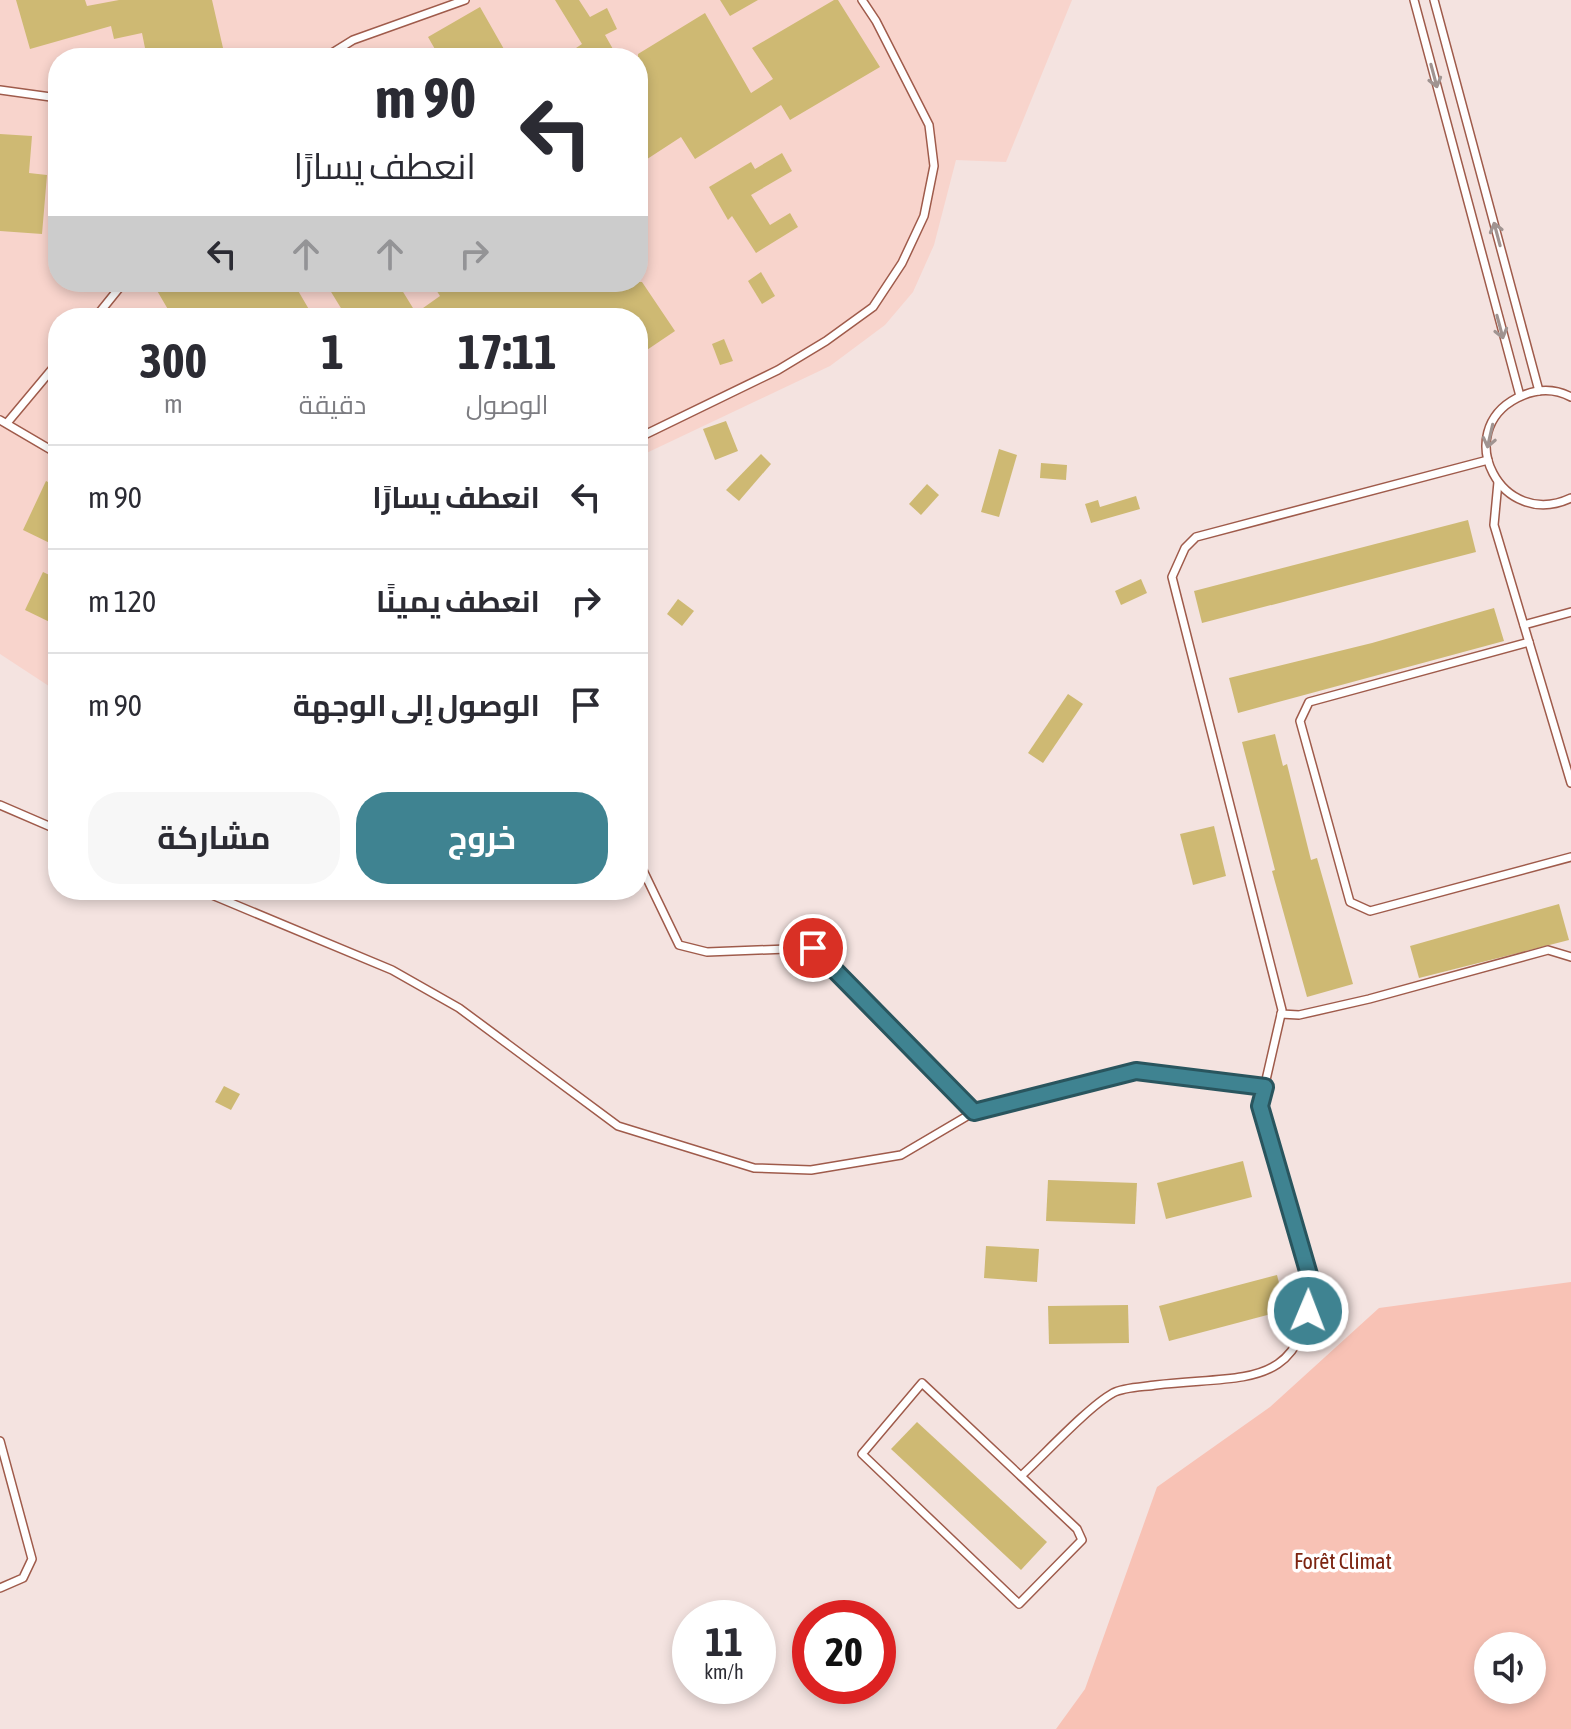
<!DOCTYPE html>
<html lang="ar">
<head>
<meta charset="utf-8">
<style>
	:root { --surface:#fff; --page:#f7f7f7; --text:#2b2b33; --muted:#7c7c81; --line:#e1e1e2; --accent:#3f8391 }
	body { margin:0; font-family:"Asap Condensed",Cairo,sans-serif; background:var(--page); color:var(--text); direction:rtl; height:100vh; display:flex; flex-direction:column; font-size:30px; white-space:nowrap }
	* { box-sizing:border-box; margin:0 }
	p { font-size:26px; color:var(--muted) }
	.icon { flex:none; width:44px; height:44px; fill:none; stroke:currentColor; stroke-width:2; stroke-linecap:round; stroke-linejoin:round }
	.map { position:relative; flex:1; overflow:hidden; direction:ltr }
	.drawer { position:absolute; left:48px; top:308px; width:600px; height:592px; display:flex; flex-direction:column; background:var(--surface); border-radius:32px; box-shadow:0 4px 12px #0003; direction:rtl }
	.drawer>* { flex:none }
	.top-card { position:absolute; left:48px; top:48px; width:600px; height:244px; border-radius:32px; box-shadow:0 4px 12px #0003; direction:rtl; background:#fff; color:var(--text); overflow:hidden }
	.tools { position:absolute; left:1474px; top:1632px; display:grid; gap:16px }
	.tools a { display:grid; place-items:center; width:72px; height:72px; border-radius:50%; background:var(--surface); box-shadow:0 4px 12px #0003; font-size:40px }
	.speed { position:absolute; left:672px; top:1600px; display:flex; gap:16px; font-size:40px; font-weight:700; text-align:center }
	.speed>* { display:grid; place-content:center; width:104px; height:104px; border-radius:50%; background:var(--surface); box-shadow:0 4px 12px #0003; line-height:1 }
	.speed small { font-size:20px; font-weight:400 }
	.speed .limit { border:12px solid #d22; background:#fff; color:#111 }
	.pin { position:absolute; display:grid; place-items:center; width:68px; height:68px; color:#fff; margin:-34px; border:4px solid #fff; border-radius:50%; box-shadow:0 2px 8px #0007 }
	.me { position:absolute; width:88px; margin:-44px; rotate:1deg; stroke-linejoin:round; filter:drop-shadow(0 0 6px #0008) }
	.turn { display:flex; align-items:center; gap:28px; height:168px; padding:0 40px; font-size:36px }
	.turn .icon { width:104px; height:104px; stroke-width:2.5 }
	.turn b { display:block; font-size:56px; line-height:68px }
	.lanes { display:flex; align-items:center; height:76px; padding:0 40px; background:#0003; justify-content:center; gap:40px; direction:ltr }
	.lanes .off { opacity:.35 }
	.eta { display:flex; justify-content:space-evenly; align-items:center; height:136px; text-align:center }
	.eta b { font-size:48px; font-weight:700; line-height:56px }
	.cta { display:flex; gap:16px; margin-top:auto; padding:16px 40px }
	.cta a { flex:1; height:92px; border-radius:32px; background:var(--accent); color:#fff; font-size:32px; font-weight:700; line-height:92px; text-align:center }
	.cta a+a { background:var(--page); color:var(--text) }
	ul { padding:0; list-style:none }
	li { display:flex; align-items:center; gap:24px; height:104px; padding:0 40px; border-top:2px solid var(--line) }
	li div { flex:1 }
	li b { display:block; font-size:30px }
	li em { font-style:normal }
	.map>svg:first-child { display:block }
	.built { fill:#f8d4cc; fill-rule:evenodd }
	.green { fill:#f8c2b5; fill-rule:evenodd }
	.building { fill:#ceb973 }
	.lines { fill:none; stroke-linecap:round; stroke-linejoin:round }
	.service-casing { stroke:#9f5b4b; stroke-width:10 }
	.service { stroke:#fff; stroke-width:7 }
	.oneway { stroke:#a09491 }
	.route-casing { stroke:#29555e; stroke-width:20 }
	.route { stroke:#3f8391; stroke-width:14 }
	.labels { text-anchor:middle; stroke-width:7; stroke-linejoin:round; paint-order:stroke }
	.park-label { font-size:22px; fill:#7c2411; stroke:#fff }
</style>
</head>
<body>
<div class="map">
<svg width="1571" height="1729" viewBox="0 0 1571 1729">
	<rect width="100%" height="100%" fill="#f4e3e0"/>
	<path class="built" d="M0 0H1072L1006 162 956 160 934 245 913 292 885 325 830 366 638 457V318H58V692L0 654ZM58 58H638V282H58Z"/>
	<path class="green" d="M1571 1282V1729H1056L1085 1689 1157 1487 1270 1407 1379 1308ZM1488 1646H1532V1690H1488Z"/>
	<g class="building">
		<polygon points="16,0 85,0 87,6 119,0 212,0 223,48 180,58 147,58 142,33 114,39 111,26 30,49"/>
		<polygon points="555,0 579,0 590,17 607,8 617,29 605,35 618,58 561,58 582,44"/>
		<polygon points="720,0 758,0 730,16"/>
		<polygon points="834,0 838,0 880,67 790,120 781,105 695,159 681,137 638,165 638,54 705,13 751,93 773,79 752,48"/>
		<polygon points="480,7 509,58 459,58 456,53 440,58 428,37"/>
		<polygon points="0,134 32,136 29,173 47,175 42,234 0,231"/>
		<polygon points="782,153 792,171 751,195 770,225 790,213 798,227 756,253 732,216 728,220 709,187 751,162 755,169"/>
		<polygon points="761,272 775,296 762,304 748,281"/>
		<polygon points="152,282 188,282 192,289 203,282 293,282 314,318 173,318"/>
		<polygon points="325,282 397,282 416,313 440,296 431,282 642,282 675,331 638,356 638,318 347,318"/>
		<polygon points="724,339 733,361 720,365 712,344"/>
		<polygon points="726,421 738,451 715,460 703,429"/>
		<polygon points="999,449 1017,455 999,517 981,512"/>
		<polygon points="761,454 771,464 739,501 726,490"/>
		<polygon points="1041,463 1067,465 1066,480 1040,478"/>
		<polygon points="46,481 58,487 58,547 23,530"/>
		<polygon points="927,484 939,495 921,515 909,504"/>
		<polygon points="1136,496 1140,509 1091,523 1085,504 1098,500 1100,507"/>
		<polygon points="1468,520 1476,552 1202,623 1194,591"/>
		<polygon points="43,572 58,579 58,626 25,610"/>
		<polygon points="1141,579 1147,593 1121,605 1115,591"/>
		<polygon points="678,599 694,611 682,626 667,614"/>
		<polygon points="1494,608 1504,641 1238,713 1229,678 1372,643"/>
		<polygon points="1068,694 1083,704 1043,763 1028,753"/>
		<polygon points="1275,734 1283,766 1287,764 1311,860 1317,858 1353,984 1307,997 1272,871 1275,870 1242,742"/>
		<polygon points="1214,826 1226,876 1193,885 1180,834"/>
		<polygon points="1559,904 1569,940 1419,978 1410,946"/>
		<polygon points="224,1086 240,1094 231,1110 215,1102"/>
		<polygon points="1243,1161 1252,1197 1166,1219 1157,1183"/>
		<polygon points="1048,1180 1137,1183 1135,1224 1046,1221"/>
		<polygon points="986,1246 1039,1249 1037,1282 984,1278"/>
		<polygon points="1277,1275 1286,1310 1169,1341 1159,1306"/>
		<polygon points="1128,1305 1129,1343 1049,1344 1048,1306"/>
		<polygon points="917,1422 1047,1542 1021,1570 891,1449"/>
	</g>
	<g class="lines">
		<defs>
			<g id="service">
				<polyline points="1414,0 1520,396"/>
				<polyline points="1434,0 1539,391"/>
				<polyline points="324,58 353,40 465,0"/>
				<polyline points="0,90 58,98"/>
				<polyline points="95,318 124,282"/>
				<path d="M1571 397C1554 388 1535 389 1517 398 1451 432 1501 531 1571 498"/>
				<polyline points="0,420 58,454"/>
				<polyline points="7,423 58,362"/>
				<polyline points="638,438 778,370 826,341 873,307 902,263 924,216 934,166 929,125 876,21 862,0"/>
				<polyline points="1498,482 1494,525 1571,783"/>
				<polyline points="1524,625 1571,612"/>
				<polyline points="1529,642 1309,702 1300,721 1350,902 1370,911 1571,857"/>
				<polyline points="0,805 58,830"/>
				<polyline points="638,860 679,945 707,952 813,948 974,1112"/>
				<polyline points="200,890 392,970 459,1008 618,1126 754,1168 811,1170 901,1155 974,1112 1136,1071 1265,1087"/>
				<polyline points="1281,1014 1299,1015 1369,999 1548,950 1571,957"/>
				<polygon points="922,1383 1077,1529 1082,1540 1019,1604 862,1454"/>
				<polyline points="0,1441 32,1559 23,1578 0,1588"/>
				<path d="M1021 1476C1044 1455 1088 1407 1113 1393 1124 1387 1143 1387 1156 1385 1242 1374 1308 1394 1310 1278L1260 1106 1282 1010 1172 577 1185 548 1196 537 1488 460"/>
			</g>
		</defs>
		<use href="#service" class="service-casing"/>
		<use href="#service" class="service"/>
	</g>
	<defs><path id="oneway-shaft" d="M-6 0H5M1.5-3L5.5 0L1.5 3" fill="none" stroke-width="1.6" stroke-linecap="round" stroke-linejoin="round" transform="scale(2)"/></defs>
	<g class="oneway">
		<use href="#oneway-shaft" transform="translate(1434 76) rotate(75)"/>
		<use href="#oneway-shaft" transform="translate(1497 234) rotate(-105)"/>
		<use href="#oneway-shaft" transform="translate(1500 327) rotate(75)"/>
		<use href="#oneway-shaft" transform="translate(1490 436) rotate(103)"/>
	</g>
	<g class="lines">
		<defs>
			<polyline id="route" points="813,948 974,1112 1136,1071 1265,1087 1260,1106 1310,1278 1308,1311"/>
		</defs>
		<use href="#route" class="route-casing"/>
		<use href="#route" class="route"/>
	</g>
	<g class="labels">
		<g class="park-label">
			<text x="1343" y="1569">Forêt Climat</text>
		</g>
	</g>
</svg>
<div class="tools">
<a><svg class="icon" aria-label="sound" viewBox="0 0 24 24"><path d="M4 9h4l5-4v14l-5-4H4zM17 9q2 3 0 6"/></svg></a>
</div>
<div class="speed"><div>11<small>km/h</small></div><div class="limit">20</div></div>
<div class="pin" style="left:813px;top:948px;background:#d93025"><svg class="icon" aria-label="arrive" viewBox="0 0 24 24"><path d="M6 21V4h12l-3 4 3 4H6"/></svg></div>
<svg class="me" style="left:1308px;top:1311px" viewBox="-20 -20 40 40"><circle r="17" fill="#3f8391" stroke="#fff" stroke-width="3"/><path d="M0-11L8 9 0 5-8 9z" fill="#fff"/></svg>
<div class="top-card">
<div class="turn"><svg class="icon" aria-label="left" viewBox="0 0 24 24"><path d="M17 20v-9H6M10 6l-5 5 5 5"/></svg><div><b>90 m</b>انعطف يسارًا</div></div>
<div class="lanes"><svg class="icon" aria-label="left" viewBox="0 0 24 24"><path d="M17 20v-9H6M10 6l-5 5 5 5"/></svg><svg class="icon off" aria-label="ahead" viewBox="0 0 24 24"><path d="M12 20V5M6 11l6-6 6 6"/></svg><svg class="icon off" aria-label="ahead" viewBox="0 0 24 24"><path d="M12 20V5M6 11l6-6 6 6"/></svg><svg class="icon off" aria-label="right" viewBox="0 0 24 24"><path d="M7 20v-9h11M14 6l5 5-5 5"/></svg></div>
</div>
<section class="drawer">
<div class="eta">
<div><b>17:11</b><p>الوصول</p></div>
<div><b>1</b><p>دقيقة</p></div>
<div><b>300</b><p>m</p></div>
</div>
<ul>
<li><svg class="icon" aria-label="left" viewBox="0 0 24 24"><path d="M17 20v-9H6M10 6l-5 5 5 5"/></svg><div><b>انعطف يسارًا</b></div><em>90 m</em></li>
<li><svg class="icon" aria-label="right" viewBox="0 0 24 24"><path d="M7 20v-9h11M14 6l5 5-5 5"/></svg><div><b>انعطف يمينًا</b></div><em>120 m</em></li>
<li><svg class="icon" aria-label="arrive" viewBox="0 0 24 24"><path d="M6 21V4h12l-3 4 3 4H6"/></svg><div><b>الوصول إلى الوجهة</b></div><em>90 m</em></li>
</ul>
<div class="cta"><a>خروج</a><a>مشاركة</a></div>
</section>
</div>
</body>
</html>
